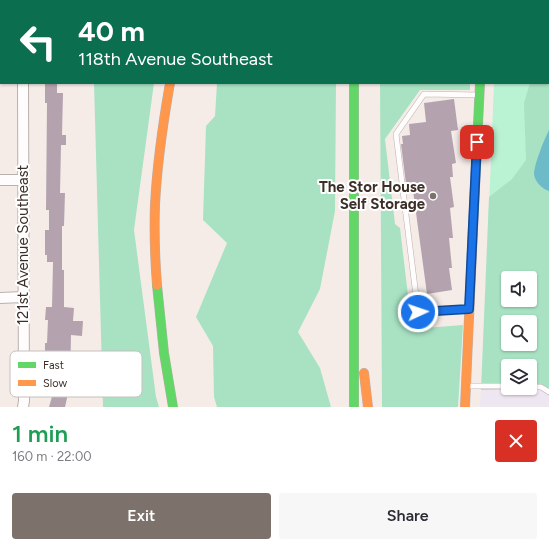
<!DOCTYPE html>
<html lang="en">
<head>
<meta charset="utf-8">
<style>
	:root { --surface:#fff; --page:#f7f7f7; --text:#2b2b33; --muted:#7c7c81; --accent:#7d716b }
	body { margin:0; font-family:Figtree,sans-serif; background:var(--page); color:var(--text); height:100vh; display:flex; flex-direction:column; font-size:15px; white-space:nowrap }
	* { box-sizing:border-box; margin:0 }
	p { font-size:13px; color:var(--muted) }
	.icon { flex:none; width:22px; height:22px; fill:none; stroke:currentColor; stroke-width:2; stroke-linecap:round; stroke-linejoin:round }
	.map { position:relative; height:407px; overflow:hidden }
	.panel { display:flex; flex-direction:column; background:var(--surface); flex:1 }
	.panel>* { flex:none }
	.hud { position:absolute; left:0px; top:0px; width:549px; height:84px; box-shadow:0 1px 3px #0004; background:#0b6e4f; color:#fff; overflow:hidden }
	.tools { position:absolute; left:501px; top:271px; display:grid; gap:8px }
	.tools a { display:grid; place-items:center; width:36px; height:36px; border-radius:4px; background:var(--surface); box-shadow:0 1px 3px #0004; font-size:20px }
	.pin { position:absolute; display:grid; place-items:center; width:34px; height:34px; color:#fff; margin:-17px; border-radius:8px; box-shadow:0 2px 6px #0006 }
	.me { position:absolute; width:44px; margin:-22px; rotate:87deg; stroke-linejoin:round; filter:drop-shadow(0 0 3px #0008) }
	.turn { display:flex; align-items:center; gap:14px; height:84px; padding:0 12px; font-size:18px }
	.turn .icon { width:52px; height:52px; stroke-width:2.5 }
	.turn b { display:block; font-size:28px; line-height:34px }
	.round { display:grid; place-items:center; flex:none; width:42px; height:42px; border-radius:4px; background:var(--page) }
	.overview { display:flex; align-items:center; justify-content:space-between; height:68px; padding:0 12px }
	h1 { font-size:24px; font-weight:600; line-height:30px; color:#1e9e55 }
	.primary-button { display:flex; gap:8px; margin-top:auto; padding:8px 12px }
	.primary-button a { flex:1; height:46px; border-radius:4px; background:var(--accent); color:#fff; font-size:16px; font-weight:600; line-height:46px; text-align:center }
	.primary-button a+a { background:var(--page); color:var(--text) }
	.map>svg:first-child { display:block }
	.industrial { fill:#eee6f0 }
	.green { fill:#baf3d3 }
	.forest { fill:#a8e2c3; fill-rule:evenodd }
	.water { fill:#6dbac8 }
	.building { fill:#b4a3af }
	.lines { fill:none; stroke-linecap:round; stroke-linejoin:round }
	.lane-casing { stroke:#bbb1ac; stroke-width:6 }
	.street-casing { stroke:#bbb1ac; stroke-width:12 }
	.fast-casing { stroke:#bbb1ac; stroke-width:10 }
	.slow-casing { stroke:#bbb1ac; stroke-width:10 }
	.lane { stroke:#fefcfc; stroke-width:5 }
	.street { stroke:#fefcfc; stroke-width:10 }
	.fast { stroke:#63d668; stroke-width:9 }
	.slow { stroke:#ff974d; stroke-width:9 }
	.route-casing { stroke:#114b97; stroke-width:10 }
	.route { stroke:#1a73e8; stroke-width:7 }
	.poi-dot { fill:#7d716b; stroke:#fff; stroke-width:1.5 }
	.labels { text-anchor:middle; stroke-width:4; stroke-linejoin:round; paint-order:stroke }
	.poi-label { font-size:15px; font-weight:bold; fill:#3d2f28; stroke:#fff; text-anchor:end }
	.street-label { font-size:15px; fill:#3d2f28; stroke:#fff }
	.key { fill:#fff; stroke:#c5c1be; stroke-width:1 }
	.key-label { font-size:11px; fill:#3d2f28 }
</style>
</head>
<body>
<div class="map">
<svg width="549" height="407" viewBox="0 0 549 407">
	<rect width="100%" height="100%" fill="#f5ece8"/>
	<polygon class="industrial" points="549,389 549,407 480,407 481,390"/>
	<polygon class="green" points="498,0 549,0 549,233 488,231 494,83 548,83 548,1 498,1"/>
	<g class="forest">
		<path d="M549 30V389L481 390 489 197 512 179 526 160 524 103 530 83H548ZM508 278H530V300H508ZM508 322H530V344H508ZM508 366H530V388H508Z"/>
		<polygon points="94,83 154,83 134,230 156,397 159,407 103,407"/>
		<polygon points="217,83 336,83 335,211 320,289 298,332 320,368 331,407 217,407 214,397 213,346 196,317 227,243 203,220 206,126 215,116"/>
		<polygon points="380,83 470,83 470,90 420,90 385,139 395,224 400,228 412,329 463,325 458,407 382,407"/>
	</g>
	<path class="water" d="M549 130V191C542 189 534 181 534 173 535 162 544 140 549 130Z"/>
	<g class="building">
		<polygon points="45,83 57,83 57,93 63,93 62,135 66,135 66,145 61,145 60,193 65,193 64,226 62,226 62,270 64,270 64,307 74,308 73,321 83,321 82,336 71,335 70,385 65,407 49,407 53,393 42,391 45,378 55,381 55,355 45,355 45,343 47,343 48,320 45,320 46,307 52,307 53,262 47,262 47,255 45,255 45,230 49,230 49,210 46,210 47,103 45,103"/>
		<polygon points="454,99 458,130 451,131 456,163 452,164 453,177 450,177 454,207 450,208 453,238 449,238 452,268 449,268 452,290 427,294 412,183 406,184 401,144 403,144 402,136 410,135 409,124 426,122 424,103"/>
	</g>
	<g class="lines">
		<defs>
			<g id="lane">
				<polyline points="468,309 418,312 396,134 424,94 479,95"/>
				<polyline points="467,386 508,386"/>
				<polyline points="530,387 541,387 549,392"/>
			</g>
			<g id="street">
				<polyline points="16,0 17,1"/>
				<polyline points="0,180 23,180"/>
				<polyline points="0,298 23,297"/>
				<polyline points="23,407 24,401 23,83"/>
			</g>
			<g id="fast">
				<polyline points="184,0 184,1"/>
				<polyline points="485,0 485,1"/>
				<polyline points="354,83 354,407"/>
				<polyline points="473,228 480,83"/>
				<polyline points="157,285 164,353 173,407"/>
			</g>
			<g id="slow">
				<polyline points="354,0 354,1"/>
				<path d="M157 285C155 259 154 232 155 205 157 164 163 123 170 83"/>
				<polyline points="364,373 368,407"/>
				<polyline points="465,407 473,228"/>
			</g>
		</defs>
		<use href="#lane" class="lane-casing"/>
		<use href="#street" class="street-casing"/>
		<use href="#fast" class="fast-casing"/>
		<use href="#slow" class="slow-casing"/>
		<use href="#lane" class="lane"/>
		<use href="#street" class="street"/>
		<use href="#fast" class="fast"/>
		<use href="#slow" class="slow"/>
	</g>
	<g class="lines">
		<defs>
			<polyline id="route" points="418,312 469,309 477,142"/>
		</defs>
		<use href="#route" class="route-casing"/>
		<use href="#route" class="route"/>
	</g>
	<circle class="poi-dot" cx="433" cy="196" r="4"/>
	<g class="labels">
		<g class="poi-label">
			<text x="425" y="192">The Stor House<tspan x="425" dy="17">Self Storage</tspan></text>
		</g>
		<g class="street-label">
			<text transform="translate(23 245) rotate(-90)" y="5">121st Avenue Southeast</text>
		</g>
	</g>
	<rect x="10" y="351" width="132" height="46" rx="6" class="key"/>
	<rect x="18" y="362" width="18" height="6" fill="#63d668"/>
	<rect x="18" y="380" width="18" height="6" fill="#ff974d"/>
	<g class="key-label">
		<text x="43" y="369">Fast</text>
		<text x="43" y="387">Slow</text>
	</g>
</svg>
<div class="tools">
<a><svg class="icon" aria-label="sound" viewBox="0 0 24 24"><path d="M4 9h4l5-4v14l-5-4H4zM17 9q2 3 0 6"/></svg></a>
<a><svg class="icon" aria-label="search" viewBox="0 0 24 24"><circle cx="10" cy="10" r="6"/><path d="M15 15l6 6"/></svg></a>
<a><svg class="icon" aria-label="layers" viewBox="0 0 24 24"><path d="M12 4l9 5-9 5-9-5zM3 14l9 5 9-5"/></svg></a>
</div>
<div class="pin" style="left:477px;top:142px;background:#d93025"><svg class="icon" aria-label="arrive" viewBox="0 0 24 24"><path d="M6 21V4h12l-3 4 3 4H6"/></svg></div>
<svg class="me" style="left:418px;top:312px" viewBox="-20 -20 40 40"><circle r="17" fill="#1a73e8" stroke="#fff" stroke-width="3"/><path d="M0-11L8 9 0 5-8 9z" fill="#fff"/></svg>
<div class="hud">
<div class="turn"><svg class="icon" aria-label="left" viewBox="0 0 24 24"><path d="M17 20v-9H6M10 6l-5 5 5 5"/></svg><div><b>40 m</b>118th Avenue Southeast</div></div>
</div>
</div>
<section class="panel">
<div class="overview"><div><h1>1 min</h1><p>160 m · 22:00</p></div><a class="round" style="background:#d93025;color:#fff"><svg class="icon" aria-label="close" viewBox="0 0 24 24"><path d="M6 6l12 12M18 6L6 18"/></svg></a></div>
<div class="primary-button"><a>Exit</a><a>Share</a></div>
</section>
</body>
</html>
